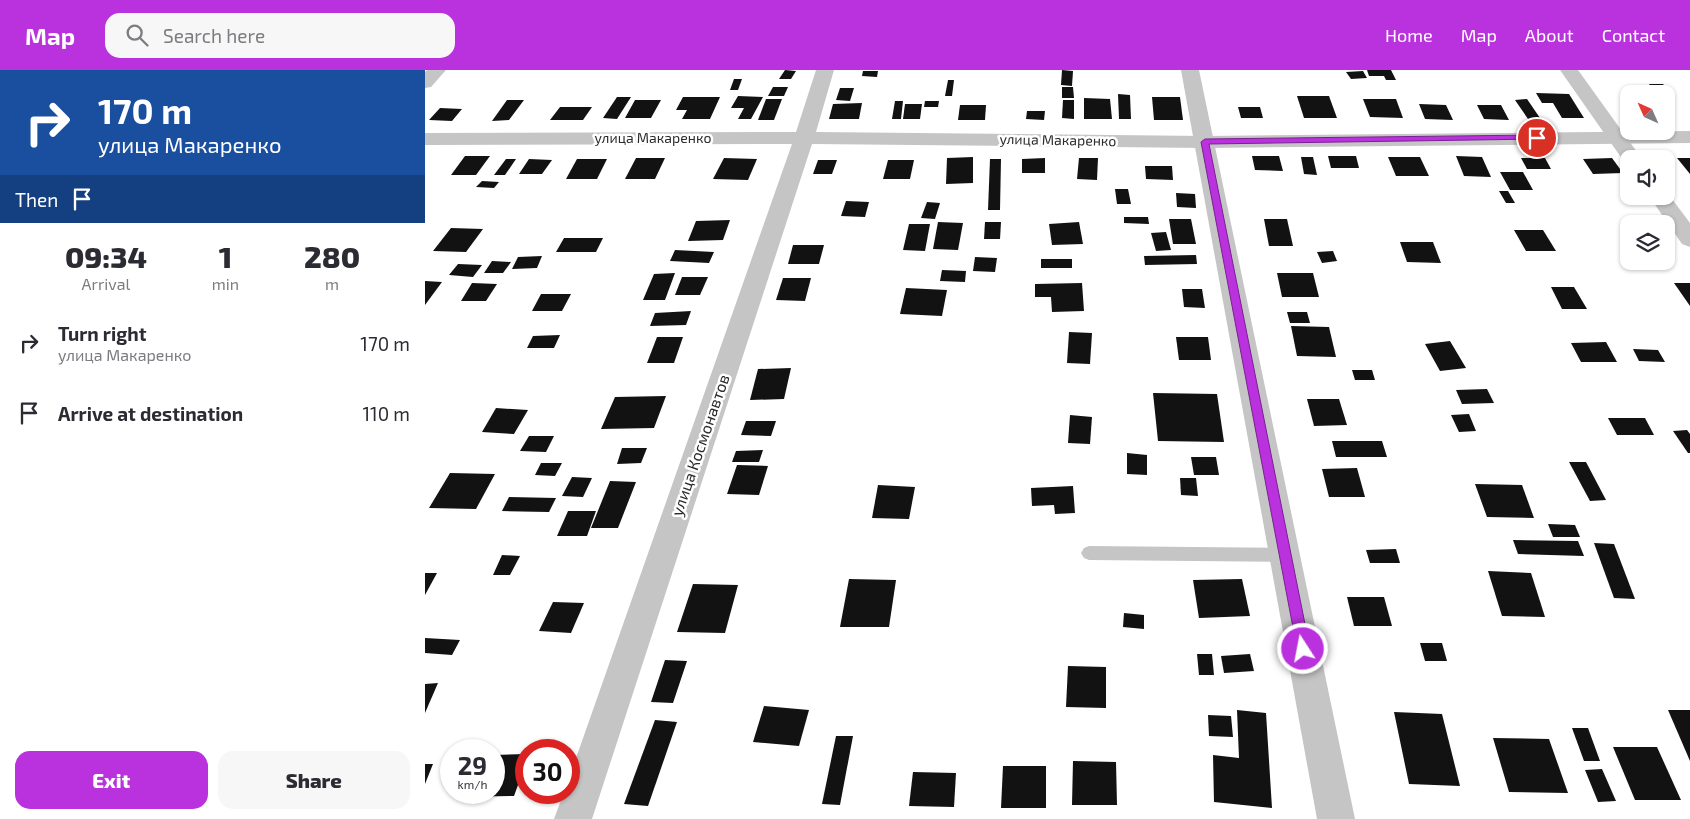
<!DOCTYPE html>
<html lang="en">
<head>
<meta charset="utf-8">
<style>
	:root { --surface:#fff; --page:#f7f7f7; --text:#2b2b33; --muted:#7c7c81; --accent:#ba32de }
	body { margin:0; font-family:"Exo 2",sans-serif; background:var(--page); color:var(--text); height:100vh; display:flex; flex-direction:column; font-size:19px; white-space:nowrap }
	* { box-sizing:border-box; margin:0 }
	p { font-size:16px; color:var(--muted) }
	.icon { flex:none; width:28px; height:28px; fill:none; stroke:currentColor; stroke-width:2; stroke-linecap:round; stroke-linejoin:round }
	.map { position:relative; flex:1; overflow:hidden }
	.sheet { display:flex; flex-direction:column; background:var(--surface); width:425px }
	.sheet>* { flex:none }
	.top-card { background:#1a4fa0; color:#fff; overflow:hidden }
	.needle { width:32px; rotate:315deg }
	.tools { position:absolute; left:1195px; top:15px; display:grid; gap:10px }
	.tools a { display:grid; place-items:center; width:55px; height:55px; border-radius:10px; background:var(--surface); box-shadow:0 1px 4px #0004; font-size:25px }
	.speed { position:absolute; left:15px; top:669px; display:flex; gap:10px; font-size:25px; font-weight:700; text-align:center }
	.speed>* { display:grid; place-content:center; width:65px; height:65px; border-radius:50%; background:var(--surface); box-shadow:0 1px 4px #0004; line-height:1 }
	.speed small { font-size:12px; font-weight:400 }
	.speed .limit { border:8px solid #d22; background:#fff; color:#111 }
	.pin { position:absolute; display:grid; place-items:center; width:42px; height:42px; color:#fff; margin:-21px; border:2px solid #fff; border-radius:50%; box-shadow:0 1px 5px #0007 }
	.me { position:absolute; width:55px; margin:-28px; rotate:349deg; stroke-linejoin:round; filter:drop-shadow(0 0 4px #0008) }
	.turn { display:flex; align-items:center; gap:18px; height:105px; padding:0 15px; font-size:22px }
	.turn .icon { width:65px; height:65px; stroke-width:2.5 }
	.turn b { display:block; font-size:35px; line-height:42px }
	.then { display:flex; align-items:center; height:48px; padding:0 15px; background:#0003; gap:10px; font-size:19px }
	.eta { display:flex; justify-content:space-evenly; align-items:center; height:85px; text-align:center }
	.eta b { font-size:30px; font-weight:800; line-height:35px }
	.cta { display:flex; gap:10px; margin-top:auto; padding:10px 15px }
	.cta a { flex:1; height:58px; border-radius:15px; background:var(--accent); color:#fff; font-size:20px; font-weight:800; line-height:58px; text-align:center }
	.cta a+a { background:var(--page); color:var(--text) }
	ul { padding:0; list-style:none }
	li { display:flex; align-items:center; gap:15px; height:70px; padding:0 15px }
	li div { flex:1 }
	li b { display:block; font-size:19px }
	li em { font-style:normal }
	header { display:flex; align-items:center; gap:30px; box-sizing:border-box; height:70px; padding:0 25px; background:var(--accent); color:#fff }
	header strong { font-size:24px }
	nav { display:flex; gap:28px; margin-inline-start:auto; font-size:18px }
	.search { width:350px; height:45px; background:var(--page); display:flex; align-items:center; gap:12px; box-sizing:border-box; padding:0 18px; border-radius:15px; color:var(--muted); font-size:19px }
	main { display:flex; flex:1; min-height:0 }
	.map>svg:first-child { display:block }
	.building { fill:#121212 }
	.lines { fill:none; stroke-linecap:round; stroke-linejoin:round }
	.service { fill:#c5c5c5; fill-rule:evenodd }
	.minor { fill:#c5c5c5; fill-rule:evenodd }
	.tertiary { fill:#c5c5c5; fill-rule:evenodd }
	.route { fill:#ba32de; stroke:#792090 }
	.labels { text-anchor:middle; stroke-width:5; stroke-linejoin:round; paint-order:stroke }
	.far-street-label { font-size:14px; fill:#2b2b2b; stroke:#fff }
	.street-label { font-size:16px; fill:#2b2b2b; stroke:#fff }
</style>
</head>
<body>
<header>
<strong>Map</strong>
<div class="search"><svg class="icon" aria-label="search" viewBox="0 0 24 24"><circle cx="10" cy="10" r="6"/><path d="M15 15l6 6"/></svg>Search here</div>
<nav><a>Home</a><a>Map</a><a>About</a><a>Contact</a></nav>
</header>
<main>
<section class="sheet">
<div class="top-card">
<div class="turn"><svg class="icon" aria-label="right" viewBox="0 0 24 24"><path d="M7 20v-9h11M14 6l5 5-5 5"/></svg><div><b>170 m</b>улица Макаренко</div></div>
<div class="then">Then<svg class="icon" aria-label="arrive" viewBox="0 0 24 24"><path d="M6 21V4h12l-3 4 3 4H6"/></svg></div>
</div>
<div class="eta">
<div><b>09:34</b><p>Arrival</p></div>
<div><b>1</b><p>min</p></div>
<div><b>280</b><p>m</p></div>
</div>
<ul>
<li><svg class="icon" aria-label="right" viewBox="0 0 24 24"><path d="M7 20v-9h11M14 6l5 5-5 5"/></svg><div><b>Turn right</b><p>улица Макаренко</p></div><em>170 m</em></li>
<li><svg class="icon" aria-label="arrive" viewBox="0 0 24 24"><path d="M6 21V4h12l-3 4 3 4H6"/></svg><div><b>Arrive at destination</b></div><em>110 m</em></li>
</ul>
<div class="cta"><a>Exit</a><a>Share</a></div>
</section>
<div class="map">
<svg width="1265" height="749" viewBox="0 0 1265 749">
	<rect width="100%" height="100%" fill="#fff"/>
	<g class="building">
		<polygon points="360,0 371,1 366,9 354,9"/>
		<polygon points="637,0 648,1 647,16 636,15"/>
		<polygon points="942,0 966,0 971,10 961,10 959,6 944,6"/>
		<polygon points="438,1 453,1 452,7 437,6"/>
		<polygon points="938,1 942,8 926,9 921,2"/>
		<polygon points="309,9 317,9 313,20 305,20"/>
		<polygon points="523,10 529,10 527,26 520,26"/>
		<polygon points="1224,14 1238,14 1246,23 1231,23"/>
		<polygon points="348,17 363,17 359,26 343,26"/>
		<polygon points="637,17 648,17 649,28 637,28"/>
		<polygon points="415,18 429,18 425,31 411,30"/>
		<polygon points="1111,23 1144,24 1159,48 1137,48 1128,33 1117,33"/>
		<polygon points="693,24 705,25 706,49 694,49"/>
		<polygon points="313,26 338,27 326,49 313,49 319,38 306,38"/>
		<polygon points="872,26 904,26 912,48 879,48"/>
		<polygon points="192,27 206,27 192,49 178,48"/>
		<polygon points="258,27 295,27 285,49 257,49 262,40 251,40"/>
		<polygon points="727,27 755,27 758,50 729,50"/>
		<polygon points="659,28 685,29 687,49 659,49"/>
		<polygon points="341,29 357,29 349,50 333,50"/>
		<polygon points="938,29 971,29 978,48 945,47"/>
		<polygon points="1102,29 1115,48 1103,49 1090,30"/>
		<polygon points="82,30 99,30 84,50 67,51"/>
		<polygon points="210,30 236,30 226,48 200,48"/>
		<polygon points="638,30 649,30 649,49 637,48"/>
		<polygon points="470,31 478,31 476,49 467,49"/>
		<polygon points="500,31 514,31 513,37 499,37"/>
		<polygon points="437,33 434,49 404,49 408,34"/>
		<polygon points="480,34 497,34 495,49 478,49"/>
		<polygon points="994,34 1021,35 1028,50 1000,49"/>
		<polygon points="535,35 561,35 560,50 533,50"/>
		<polygon points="1052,35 1076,35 1084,50 1059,49"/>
		<polygon points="135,37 167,37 158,50 125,50"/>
		<polygon points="813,37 835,37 838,48 816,48"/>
		<polygon points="15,38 37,39 27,51 4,50"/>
		<polygon points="602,41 620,41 619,50 601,49"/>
		<polygon points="40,86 65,86 51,105 26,105"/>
		<polygon points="827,86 854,86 858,101 830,100"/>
		<polygon points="903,86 931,86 934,98 906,98"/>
		<polygon points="1031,86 1057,87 1066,107 1039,106"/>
		<polygon points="548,87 548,113 521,114 522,88"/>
		<polygon points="876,87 888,87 892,105 879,104"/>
		<polygon points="963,87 995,87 1004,106 971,106"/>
		<polygon points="211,88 240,88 230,109 200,109"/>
		<polygon points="299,88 332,89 323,110 288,109"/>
		<polygon points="620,88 620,103 597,103 597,89"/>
		<polygon points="654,88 673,88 672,110 652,109"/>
		<polygon points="1096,88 1120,88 1126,99 1102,99"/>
		<polygon points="1187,88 1198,103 1168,104 1158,89"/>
		<polygon points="1252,88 1265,88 1265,104"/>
		<polygon points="81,89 91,89 80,105 69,105"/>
		<polygon points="104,89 127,90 117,104 94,104"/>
		<polygon points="152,89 182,89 172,109 141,109"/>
		<polygon points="565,89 576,89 575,140 563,140"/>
		<polygon points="393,90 412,90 407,104 388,104"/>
		<polygon points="463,90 489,90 485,109 458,109"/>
		<polygon points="720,96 747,96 748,110 721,109"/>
		<polygon points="1075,102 1098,102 1108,120 1085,120"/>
		<polygon points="57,111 74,112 69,118 51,117"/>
		<polygon points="690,119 703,119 706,134 692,134"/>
		<polygon points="1074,121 1083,121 1090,133 1081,133"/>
		<polygon points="751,123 770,124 771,138 752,137"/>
		<polygon points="421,131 444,132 440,147 416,146"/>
		<polygon points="502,132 515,133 510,149 496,148"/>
		<polygon points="699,147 723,147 724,154 699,153"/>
		<polygon points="744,149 766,149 771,174 748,174"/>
		<polygon points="839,149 862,149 868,176 844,176"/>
		<polygon points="1226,149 1230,154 1204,154 1204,162 1196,151"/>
		<polygon points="305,150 298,170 263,171 271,151"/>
		<polygon points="513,152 538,153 533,180 508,179"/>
		<polygon points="560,152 576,152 575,169 559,169"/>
		<polygon points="654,152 658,174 627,175 624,154"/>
		<polygon points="484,154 505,154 500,181 478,180"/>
		<polygon points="26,158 58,159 41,182 8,181"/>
		<polygon points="1089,160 1118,160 1131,181 1101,181"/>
		<polygon points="741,162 746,180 731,181 726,163"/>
		<polygon points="139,168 178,168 171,182 131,182"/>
		<polygon points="975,172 1008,172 1016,193 982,192"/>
		<polygon points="368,175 399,175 394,194 363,194"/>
		<polygon points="250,180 289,182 284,193 245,191"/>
		<polygon points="908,181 912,191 897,193 892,182"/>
		<polygon points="771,185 772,194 720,195 719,186"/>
		<polygon points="117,186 112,198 87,199 93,187"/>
		<polygon points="550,187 572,188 570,202 548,201"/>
		<rect x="616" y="189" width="31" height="9"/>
		<polygon points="67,191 86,192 78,203 59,203"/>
		<polygon points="33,194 57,195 48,207 24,205"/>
		<polygon points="517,200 541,201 540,212 515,211"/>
		<polygon points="250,203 240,230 218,230 229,204"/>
		<polygon points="852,203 888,203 894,227 857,227"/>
		<polygon points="257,207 283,207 275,225 250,225"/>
		<polygon points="358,208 386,208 380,231 351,230"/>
		<polygon points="0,211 17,212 0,235"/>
		<polygon points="47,213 72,214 61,231 36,231"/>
		<polygon points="657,213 659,241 627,242 626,227 610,227 610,214"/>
		<polygon points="1249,213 1265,213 1265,236"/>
		<polygon points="1126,217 1149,217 1162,239 1137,239"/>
		<polygon points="481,218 522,220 517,246 475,244"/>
		<polygon points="757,219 777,219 780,238 759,237"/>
		<polygon points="116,224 146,224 137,241 107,241"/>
		<polygon points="266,241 261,255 225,256 230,243"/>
		<polygon points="862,242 882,242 885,253 865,253"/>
		<polygon points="866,256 904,257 911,287 872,286"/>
		<polygon points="644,262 667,263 665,294 642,293"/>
		<polygon points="135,265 129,278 102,278 108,266"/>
		<polygon points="232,267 258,267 249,293 222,293"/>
		<polygon points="751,267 783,267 786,290 754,290"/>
		<polygon points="1025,271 1041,298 1015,301 1000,274"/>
		<polygon points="1181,272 1192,292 1156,292 1146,273"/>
		<polygon points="1208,279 1233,280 1240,292 1214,291"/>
		<polygon points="366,298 359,329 325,330 333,299"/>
		<polygon points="927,300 947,300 950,310 930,310"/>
		<polygon points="1062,319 1069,333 1037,334 1031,320"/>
		<polygon points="728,323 792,324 799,372 733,371"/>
		<polygon points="241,326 229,358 176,359 190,327"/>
		<polygon points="882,329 914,329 922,355 889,356"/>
		<polygon points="71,338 103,340 89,364 57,362"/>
		<polygon points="1044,344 1051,361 1034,362 1026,345"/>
		<polygon points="645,345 667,347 665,374 643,373"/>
		<polygon points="1183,348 1220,348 1229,365 1192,365"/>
		<polygon points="321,351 351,351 346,366 316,365"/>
		<polygon points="1262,360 1265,364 1265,383 1263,383 1248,361"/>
		<polygon points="104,366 129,366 121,382 95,381"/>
		<polygon points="907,371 957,371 962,387 911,387"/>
		<polygon points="197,378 222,378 216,393 192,394"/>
		<polygon points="338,380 334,392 307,392 311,381"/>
		<polygon points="702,383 722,385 722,405 702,404"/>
		<polygon points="766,387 791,387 794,405 769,405"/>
		<polygon points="1144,392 1161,392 1181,430 1165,431"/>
		<polygon points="116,393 137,393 130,406 110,405"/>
		<polygon points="312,395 343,396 334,425 302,424"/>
		<polygon points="932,398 940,427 904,427 897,399"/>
		<polygon points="25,403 70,404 51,439 4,438"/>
		<polygon points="147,407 167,408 158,427 137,426"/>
		<polygon points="755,408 771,408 773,426 756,425"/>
		<polygon points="185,411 211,412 193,458 166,458"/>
		<polygon points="1050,414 1097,415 1109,448 1062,447"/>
		<polygon points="453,415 490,417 484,449 447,448"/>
		<polygon points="648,416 650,443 630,444 629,435 607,436 606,418"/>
		<polygon points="84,427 131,428 124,442 77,441"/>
		<polygon points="143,441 171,441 162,466 132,466"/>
		<polygon points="1123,454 1150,455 1155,467 1128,467"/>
		<polygon points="1088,470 1153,471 1159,486 1093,484"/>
		<polygon points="1169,473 1189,474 1210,529 1189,528"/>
		<polygon points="971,479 975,493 945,493 941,480"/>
		<polygon points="77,485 95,486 85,505 68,505"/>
		<polygon points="1063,501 1106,503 1120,547 1077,546"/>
		<polygon points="0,503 12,503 0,525"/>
		<polygon points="424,509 471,510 464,557 415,557"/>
		<polygon points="817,509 825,546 774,548 768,510"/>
		<polygon points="268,514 313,515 300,563 252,562"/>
		<polygon points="922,527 959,527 967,556 929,556"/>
		<polygon points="128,532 159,533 146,563 114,561"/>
		<polygon points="699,543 719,545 719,559 698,557"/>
		<polygon points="0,568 35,570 27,585 0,583"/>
		<polygon points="995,573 1017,573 1022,591 1000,591"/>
		<polygon points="772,584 787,584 789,605 774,605"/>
		<polygon points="825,584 829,601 799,603 796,586"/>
		<polygon points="240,590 262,591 248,633 226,632"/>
		<polygon points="643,596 681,597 681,638 641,637"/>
		<polygon points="13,613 0,643 0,614"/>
		<polygon points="339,636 384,640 374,676 328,672"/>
		<polygon points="812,640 841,643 847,738 789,732 788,685 814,688"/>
		<polygon points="1243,640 1265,640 1265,691"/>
		<polygon points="969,642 1017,644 1035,716 984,714"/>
		<polygon points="783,645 806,646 808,667 784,666"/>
		<polygon points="230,650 252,652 223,736 199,734"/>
		<polygon points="1147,658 1163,658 1175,691 1159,691"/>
		<polygon points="411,666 428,666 415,735 397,734"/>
		<polygon points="1068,668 1124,669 1143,723 1084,722"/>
		<polygon points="1188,677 1232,677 1256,730 1210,730"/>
		<polygon points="101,684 101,693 89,726 36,727 38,722 69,722 69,685"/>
		<polygon points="648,691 691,692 692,735 647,735"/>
		<polygon points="0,694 8,694 0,714"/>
		<polygon points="578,696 621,696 621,738 576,738"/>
		<polygon points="1177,699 1191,731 1173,732 1160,700"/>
		<polygon points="488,702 531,703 529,737 484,736"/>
	</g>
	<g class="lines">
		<polygon class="service" points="664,476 860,478 865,480 868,485 865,490 860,492 664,490 659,488 656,483 659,478"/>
		<g class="minor">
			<polygon points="2,0 21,0 6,17 0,18 0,2"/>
			<polygon points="756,0 774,0 930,749 892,749"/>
			<polygon points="1135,0 1153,0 1217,89 1204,89 1204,94 1200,93"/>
			<polygon points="1241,121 1265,153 1265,177 1257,174 1224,126 1241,126"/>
		</g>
		<polygon class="tertiary" points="391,0 409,0 391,62 780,66 1265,61 1265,73 780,78 387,74 167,749 129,749 139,722 144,722 144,708 367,74 0,75 0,63 371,62"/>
	</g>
	<polygon class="route" points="1112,65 1117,68 1115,69 784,74 885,579 883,584 878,586 873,584 776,72 780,69"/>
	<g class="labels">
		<g class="far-street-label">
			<text x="228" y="73">улица Макаренко</text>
			<text transform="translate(633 70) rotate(1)" y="5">улица Макаренко</text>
		</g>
		<g class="street-label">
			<text transform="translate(275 375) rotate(-71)" y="6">улица Космонавтов</text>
		</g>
	</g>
</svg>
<div class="tools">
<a><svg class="needle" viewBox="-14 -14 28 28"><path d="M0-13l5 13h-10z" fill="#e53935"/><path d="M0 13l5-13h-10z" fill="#7c7c81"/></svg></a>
<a><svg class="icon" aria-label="sound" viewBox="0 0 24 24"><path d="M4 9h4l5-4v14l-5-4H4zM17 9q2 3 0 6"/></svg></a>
<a><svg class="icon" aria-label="layers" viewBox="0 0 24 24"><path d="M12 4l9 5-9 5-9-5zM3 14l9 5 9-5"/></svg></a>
</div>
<div class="speed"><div>29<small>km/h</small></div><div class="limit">30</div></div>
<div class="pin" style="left:1112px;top:68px;background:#d93025"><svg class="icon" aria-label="arrive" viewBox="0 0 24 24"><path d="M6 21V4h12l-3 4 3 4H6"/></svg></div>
<svg class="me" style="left:878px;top:579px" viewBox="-20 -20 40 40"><circle r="17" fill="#ba32de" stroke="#fff" stroke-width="3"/><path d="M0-11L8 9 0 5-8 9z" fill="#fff"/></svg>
</div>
</main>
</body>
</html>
